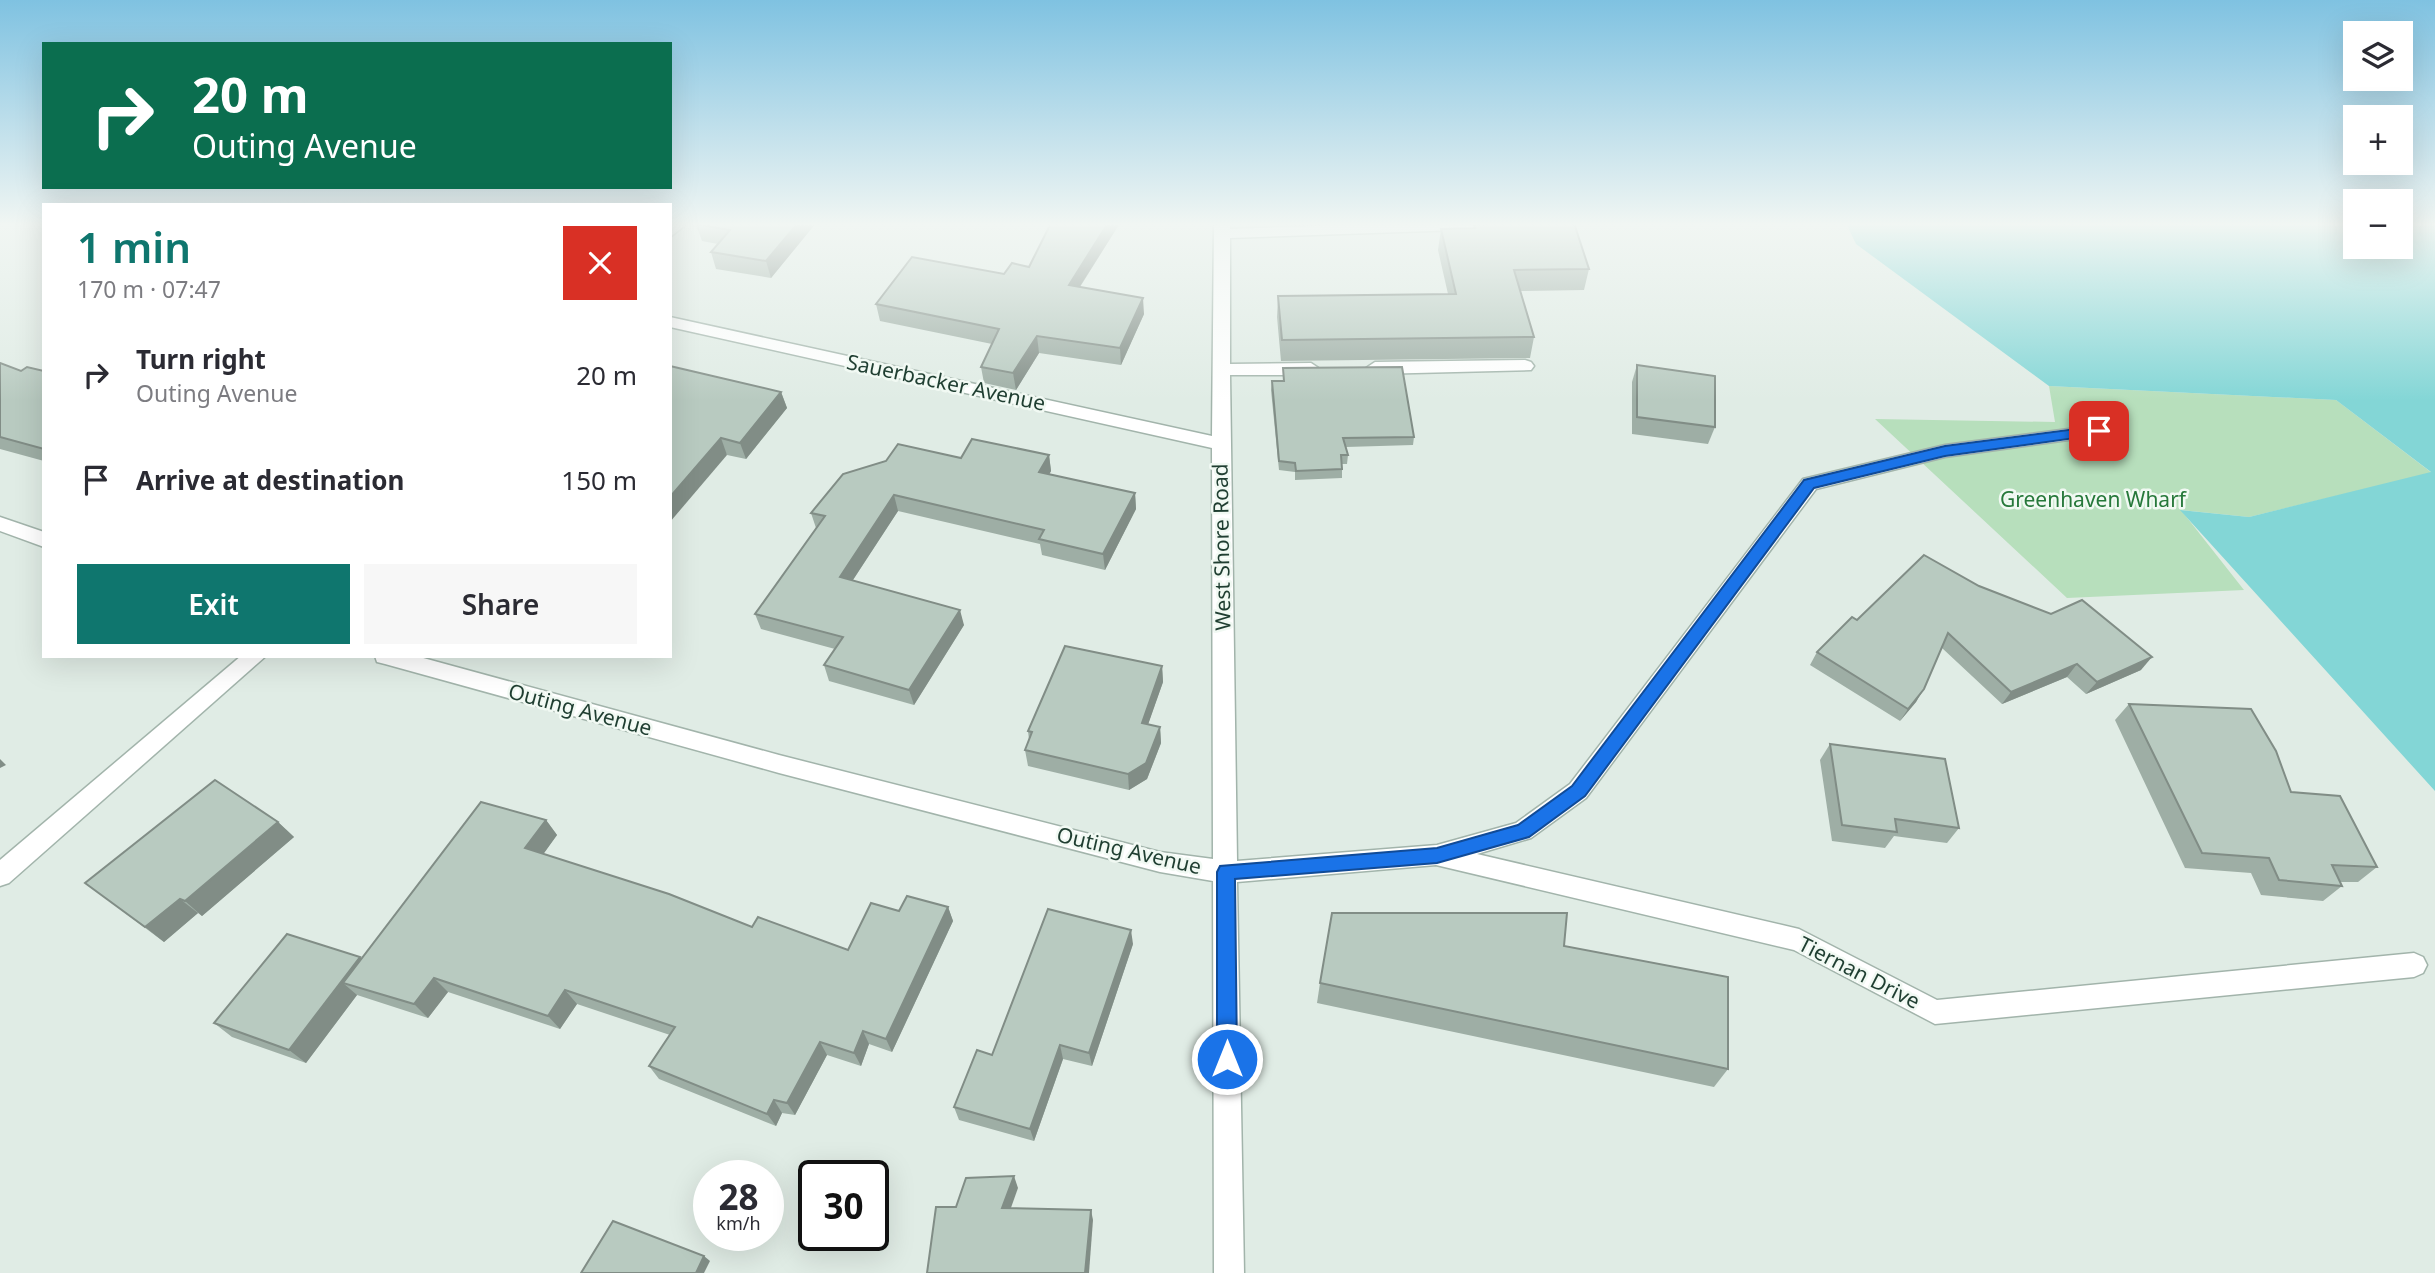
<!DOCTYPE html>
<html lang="en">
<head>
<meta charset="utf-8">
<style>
	:root { --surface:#fff; --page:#f7f7f7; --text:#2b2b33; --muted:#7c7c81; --accent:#0f766e }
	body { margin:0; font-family:"Noto Sans",sans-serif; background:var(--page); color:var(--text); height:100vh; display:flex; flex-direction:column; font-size:26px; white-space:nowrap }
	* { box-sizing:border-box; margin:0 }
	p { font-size:23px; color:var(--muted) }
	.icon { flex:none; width:38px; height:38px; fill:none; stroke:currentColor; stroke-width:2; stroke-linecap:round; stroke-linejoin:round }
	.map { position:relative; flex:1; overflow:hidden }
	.side { position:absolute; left:42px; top:203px; width:630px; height:455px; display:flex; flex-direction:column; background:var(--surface); border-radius:0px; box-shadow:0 7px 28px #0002 }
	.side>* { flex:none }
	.banner { position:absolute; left:42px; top:42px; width:630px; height:147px; border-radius:0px; box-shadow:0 7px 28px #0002; background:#0b6e4f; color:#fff; overflow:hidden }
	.fabs { position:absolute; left:2343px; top:21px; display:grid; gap:14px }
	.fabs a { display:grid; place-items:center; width:70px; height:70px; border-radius:0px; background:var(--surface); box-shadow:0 7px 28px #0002; font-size:35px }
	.speed { position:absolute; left:693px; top:1160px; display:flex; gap:14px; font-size:35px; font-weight:700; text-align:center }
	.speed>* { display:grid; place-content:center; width:91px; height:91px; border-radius:50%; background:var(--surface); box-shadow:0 7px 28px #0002; line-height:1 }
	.speed small { font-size:18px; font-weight:400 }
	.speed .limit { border:4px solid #111; border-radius:10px; background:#fff; color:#111 }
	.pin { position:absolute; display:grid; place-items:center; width:60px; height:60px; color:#fff; margin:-30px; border-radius:14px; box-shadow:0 4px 10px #0006 }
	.me { position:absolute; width:77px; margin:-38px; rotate:0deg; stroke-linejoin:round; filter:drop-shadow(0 0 5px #0008) }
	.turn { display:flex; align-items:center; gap:24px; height:147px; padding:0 35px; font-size:32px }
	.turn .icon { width:91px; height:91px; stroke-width:2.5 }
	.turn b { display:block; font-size:49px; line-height:60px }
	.round { display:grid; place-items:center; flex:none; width:74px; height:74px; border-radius:0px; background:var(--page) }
	.summary { display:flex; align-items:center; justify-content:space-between; height:119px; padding:0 35px }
	h1 { font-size:42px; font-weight:600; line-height:52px; color:var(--accent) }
	.cta { display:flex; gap:14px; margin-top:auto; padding:14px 35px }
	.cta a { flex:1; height:80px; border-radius:0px; background:var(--accent); color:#fff; font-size:28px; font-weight:600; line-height:80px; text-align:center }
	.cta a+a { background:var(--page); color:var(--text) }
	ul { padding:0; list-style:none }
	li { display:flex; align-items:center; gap:21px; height:105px; padding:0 35px }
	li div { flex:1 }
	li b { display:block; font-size:26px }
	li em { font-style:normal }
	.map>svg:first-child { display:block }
	.green { fill:#b7dfbc }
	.water { fill:#83d6d6 }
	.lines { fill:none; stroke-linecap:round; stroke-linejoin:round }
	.minor-casing { stroke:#a2b4ab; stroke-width:3 }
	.minor { fill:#fff; fill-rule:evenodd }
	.wall { fill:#9eaea5 }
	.shaded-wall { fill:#818d86 }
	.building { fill:#b8cac0; stroke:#818d86; stroke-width:2 }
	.route { fill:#1a73e8; stroke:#114b97; stroke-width:2 }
	.labels { text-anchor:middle; stroke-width:5; stroke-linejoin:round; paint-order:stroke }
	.street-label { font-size:21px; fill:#1f3e31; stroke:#f1f9f3 }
	.park-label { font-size:21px; fill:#26783a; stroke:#f1f9f3 }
</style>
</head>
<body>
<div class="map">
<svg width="2435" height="1273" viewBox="0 0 2435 1273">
	<rect width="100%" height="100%" fill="#e0ece5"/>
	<polygon class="green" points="2049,386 2336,400 2432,473 2249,517 2181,510 2244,590 2067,598 1875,419 2055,422"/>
	<polygon class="water" points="1846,223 2355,223 2356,247 2401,247 2401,223 2435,223 2435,791 2180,510 2249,517 2431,472 2336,400 2049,386 1856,244"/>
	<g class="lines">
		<defs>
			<g id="minor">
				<polygon points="670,223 688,223 670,237"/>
				<polygon points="1214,223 1230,223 1230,229 1399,223 1527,223 1519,228 1230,238 1230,364 1311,363 1320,369 1311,375 1230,375 1237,861 1437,845 1516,823 1570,784 1803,479 1945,445 2099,425 2105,427 2108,431 2105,435 1945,457 1816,489 1586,798 1531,838 1477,854 1799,929 1937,1000 2414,953 2423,957 2427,965 2423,973 2414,977 1935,1024 1794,950 1436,865 1237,882 1244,1273 1214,1273 1213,881 1160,872 779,773 385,664 377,662 375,656 416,656 779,755 1160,852 1213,859 1212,448 670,327 670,317 1212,436"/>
				<polygon points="1525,360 1531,362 1534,366 1531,370 1375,374 1366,368 1375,362"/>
				<polygon points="0,517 44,532 44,547 0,531"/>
				<polygon points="241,656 266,656 9,883 0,886 0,860"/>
			</g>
		</defs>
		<use href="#minor" class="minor-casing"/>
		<use href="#minor" class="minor"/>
	</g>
	<g class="wall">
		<polygon points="697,223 816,223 771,278 716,269 711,252 718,244 702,241 696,224"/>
		<polygon points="1120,223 1080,287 1144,314 1121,365 1039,353 1016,390 984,383 981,367 992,344 880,321 876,304 1029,267"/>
		<polygon points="1474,225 1589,269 1584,290 1520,291 1534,337 1530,358 1281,361 1277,317 1278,296 1448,294 1438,250 1441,229 1474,228"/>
		<polygon points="0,363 21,371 44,371 44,461 0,449"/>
		<polygon points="1637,365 1715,427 1708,444 1632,434 1632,382"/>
		<polygon points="670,366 781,392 787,408 746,459 727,455"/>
		<polygon points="1283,368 1414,437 1413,445 1346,447 1348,455 1347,464 1342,464 1342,478 1295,480 1295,472 1279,470 1271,390 1272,381 1283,381"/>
		<polygon points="1049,455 1051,471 1049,474 1135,493 1136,509 1105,570 1042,555 1040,544 898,511 853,580 964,625 914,705 829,681 824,665 835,649 761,629 755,614 816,528 811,513 961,458"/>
		<polygon points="1979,586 2141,670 2086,694 2067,677 2002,704 1942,648 1916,702 1900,721 1810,665 1817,652 1857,620"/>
		<polygon points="1162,666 1163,682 1148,724 1160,727 1161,743 1147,779 1129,790 1028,766 1025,750 1029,740 1028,731"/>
		<polygon points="2129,704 2291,792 2377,867 2358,882 2340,882 2342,886 2323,901 2261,895 2251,873 2185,868 2115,720"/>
		<polygon points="1830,744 1959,828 1947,843 1894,836 1885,848 1832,841 1820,760"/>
		<polygon points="546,820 557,835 543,854 752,927 848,950 899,911 948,907 953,921 892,1052 869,1044 861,1066 827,1055 795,1115 782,1113 776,1126 659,1079 649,1066 670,1035 577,1004 560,1029 448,992 428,1018 357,995 306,1063 232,1037 214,1023 360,957 362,959"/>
		<polygon points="278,822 294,837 202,916 198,913 164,942 85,883"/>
		<polygon points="1133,944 1092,1066 1063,1059 1034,1141 959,1120 954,1107 992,1055"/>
		<polygon points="1320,983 1728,1069 1714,1087 1317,1003"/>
	</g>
	<g class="shaded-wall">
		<polygon points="798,223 816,223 771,278 766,261"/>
		<polygon points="1108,223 1120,223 1070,302 1069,285"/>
		<polygon points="1143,298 1144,314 1121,365 1120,348"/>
		<polygon points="1037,336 1039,353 1016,390 1013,373"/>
		<polygon points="781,392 787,408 746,459 740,443"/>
		<polygon points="721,438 727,455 670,522 670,497"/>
		<polygon points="1049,455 1051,471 1042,488 1039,472"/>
		<polygon points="1135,493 1136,509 1105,570 1103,554"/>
		<polygon points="894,495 898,511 845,592 840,577"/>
		<polygon points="960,610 964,625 914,705 909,690"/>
		<polygon points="2152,657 2141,670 2086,694 2097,682"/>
		<polygon points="2077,664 2067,677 2002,704 2011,692"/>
		<polygon points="1162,666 1163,682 1143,739 1142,723"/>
		<polygon points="1924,689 1916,702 1900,721 1908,709"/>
		<polygon points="1160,727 1161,743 1147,779 1129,790 1128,774"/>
		<polygon points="0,759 6,765 0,768"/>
		<polygon points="546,820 557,835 537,863 525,848"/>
		<polygon points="278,822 294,837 202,916 185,901"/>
		<polygon points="180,899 198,913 164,942 145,927"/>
		<polygon points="948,907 953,921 892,1052 886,1039"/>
		<polygon points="1131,930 1133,944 1092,1066 1089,1053"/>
		<polygon points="360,957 375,971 343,983 357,995 306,1063 289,1050"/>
		<polygon points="434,978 448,992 428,1018 414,1004"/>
		<polygon points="565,990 577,1004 560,1029 548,1016"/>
		<polygon points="863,1031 869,1044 861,1066 854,1053"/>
		<polygon points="820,1042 827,1055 795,1115 787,1103"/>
		<polygon points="1060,1045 1063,1059 1034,1141 1030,1129"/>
		<polygon points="774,1100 782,1113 776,1126 767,1114"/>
		<polygon points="1014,1176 1018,1188 1007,1219 1002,1208"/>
		<polygon points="1091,1210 1093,1220 1089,1273 1085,1273"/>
		<polygon points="704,1256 710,1261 704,1273 696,1273"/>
	</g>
	<g class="building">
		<polygon points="697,223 798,223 766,261 711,252 730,230 696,224"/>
		<polygon points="1051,223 1108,223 1069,285 1143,298 1120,348 1037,336 1013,373 981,367 999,329 876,304 912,257 1004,274 1012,263 1029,267"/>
		<polygon points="1499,223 1574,223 1589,269 1514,270 1534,337 1282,340 1278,296 1456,294 1441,229 1475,228 1474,225"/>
		<polygon points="0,363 21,371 27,367 44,371 44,449 0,437"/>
		<polygon points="1637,365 1715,376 1715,427 1637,417"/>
		<polygon points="670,366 781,392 740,443 721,438 670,497"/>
		<polygon points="1402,367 1414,437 1343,438 1348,455 1341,455 1342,469 1296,471 1295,463 1279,461 1272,381 1284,381 1283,368"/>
		<polygon points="972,439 1049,455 1039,472 1135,493 1103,554 1039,539 1044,530 894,495 840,577 960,610 909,690 824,665 843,637 755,614 825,516 811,513 843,474 886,461 898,444 961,458"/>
		<polygon points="1924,555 1979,586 2051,614 2082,600 2152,657 2097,682 2077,664 2011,692 1948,633 1924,689 1908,709 1817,652 1852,617 1857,620"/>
		<polygon points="1065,646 1162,666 1142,723 1160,727 1146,763 1128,774 1025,750 1032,732 1028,731"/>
		<polygon points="2129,704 2251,709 2276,751 2291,792 2340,796 2377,867 2332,865 2342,886 2279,880 2269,858 2202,853"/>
		<polygon points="1830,744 1945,759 1959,828 1895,819 1897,832 1842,825"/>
		<polygon points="215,780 278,822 185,901 180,899 145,927 85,883"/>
		<polygon points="481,802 546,820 525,848 669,894 752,927 758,917 848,950 871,903 899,911 907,896 948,907 886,1039 863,1031 854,1053 820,1042 787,1103 774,1100 767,1114 649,1066 675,1027 565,990 548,1016 434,978 414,1004 343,983"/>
		<polygon points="1048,909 1131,930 1089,1053 1060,1045 1030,1129 954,1107 977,1050 992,1055"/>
		<polygon points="1332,913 1567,913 1564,946 1728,977 1728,1069 1320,983"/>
		<polygon points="287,934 360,957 289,1050 214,1023"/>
		<polygon points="1014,1176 1002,1208 1091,1210 1085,1273 927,1273 936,1207 956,1207 966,1178"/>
		<polygon points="613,1221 704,1256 696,1273 581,1273"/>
	</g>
	<linearGradient id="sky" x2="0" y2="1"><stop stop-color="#7fc2e1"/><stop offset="0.56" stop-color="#f1f6f3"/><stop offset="1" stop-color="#f1f6f3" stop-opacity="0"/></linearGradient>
	<rect width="2435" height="401" fill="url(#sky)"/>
	<polygon class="route" points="2099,426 2104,428 2104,434 1945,456 1814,488 1585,796 1529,837 1437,863 1235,879 1237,1059 1234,1066 1227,1069 1220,1066 1217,1059 1217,872 1220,866 1437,848 1518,825 1572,786 1804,480 1945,446"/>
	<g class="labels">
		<g class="street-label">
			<text transform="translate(946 383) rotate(12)" y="7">Sauerbacker Avenue</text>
			<text transform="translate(1222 547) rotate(-91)" y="7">West Shore Road</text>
			<text transform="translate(580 710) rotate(15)" y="7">Outing Avenue</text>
			<text transform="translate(1129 851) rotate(13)" y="7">Outing Avenue</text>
			<text transform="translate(1859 973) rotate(27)" y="7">Tiernan Drive</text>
		</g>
		<g class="park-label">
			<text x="2093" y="507">Greenhaven Wharf</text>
		</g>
	</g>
</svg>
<div class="fabs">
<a><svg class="icon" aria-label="layers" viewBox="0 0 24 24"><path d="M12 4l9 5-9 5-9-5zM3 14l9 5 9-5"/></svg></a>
<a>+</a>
<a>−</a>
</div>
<div class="speed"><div>28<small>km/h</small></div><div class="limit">30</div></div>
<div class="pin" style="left:2099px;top:431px;background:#d93025"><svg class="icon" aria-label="arrive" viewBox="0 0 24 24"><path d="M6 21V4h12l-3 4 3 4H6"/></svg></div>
<svg class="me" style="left:1227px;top:1059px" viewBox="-20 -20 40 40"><circle r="17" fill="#1a73e8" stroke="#fff" stroke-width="3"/><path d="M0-11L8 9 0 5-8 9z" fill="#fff"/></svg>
<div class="banner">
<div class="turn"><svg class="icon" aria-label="right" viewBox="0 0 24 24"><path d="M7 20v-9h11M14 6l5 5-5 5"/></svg><div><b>20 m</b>Outing Avenue</div></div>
</div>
<section class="side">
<div class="summary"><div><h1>1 min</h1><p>170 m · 07:47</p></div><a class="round" style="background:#d93025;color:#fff"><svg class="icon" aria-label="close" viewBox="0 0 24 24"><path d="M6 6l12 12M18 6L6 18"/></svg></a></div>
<ul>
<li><svg class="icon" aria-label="right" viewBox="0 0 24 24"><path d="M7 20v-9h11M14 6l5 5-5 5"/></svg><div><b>Turn right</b><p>Outing Avenue</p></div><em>20 m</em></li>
<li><svg class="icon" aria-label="arrive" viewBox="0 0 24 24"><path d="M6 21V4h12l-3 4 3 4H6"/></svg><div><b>Arrive at destination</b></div><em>150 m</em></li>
</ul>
<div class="cta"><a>Exit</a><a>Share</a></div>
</section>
</div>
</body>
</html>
